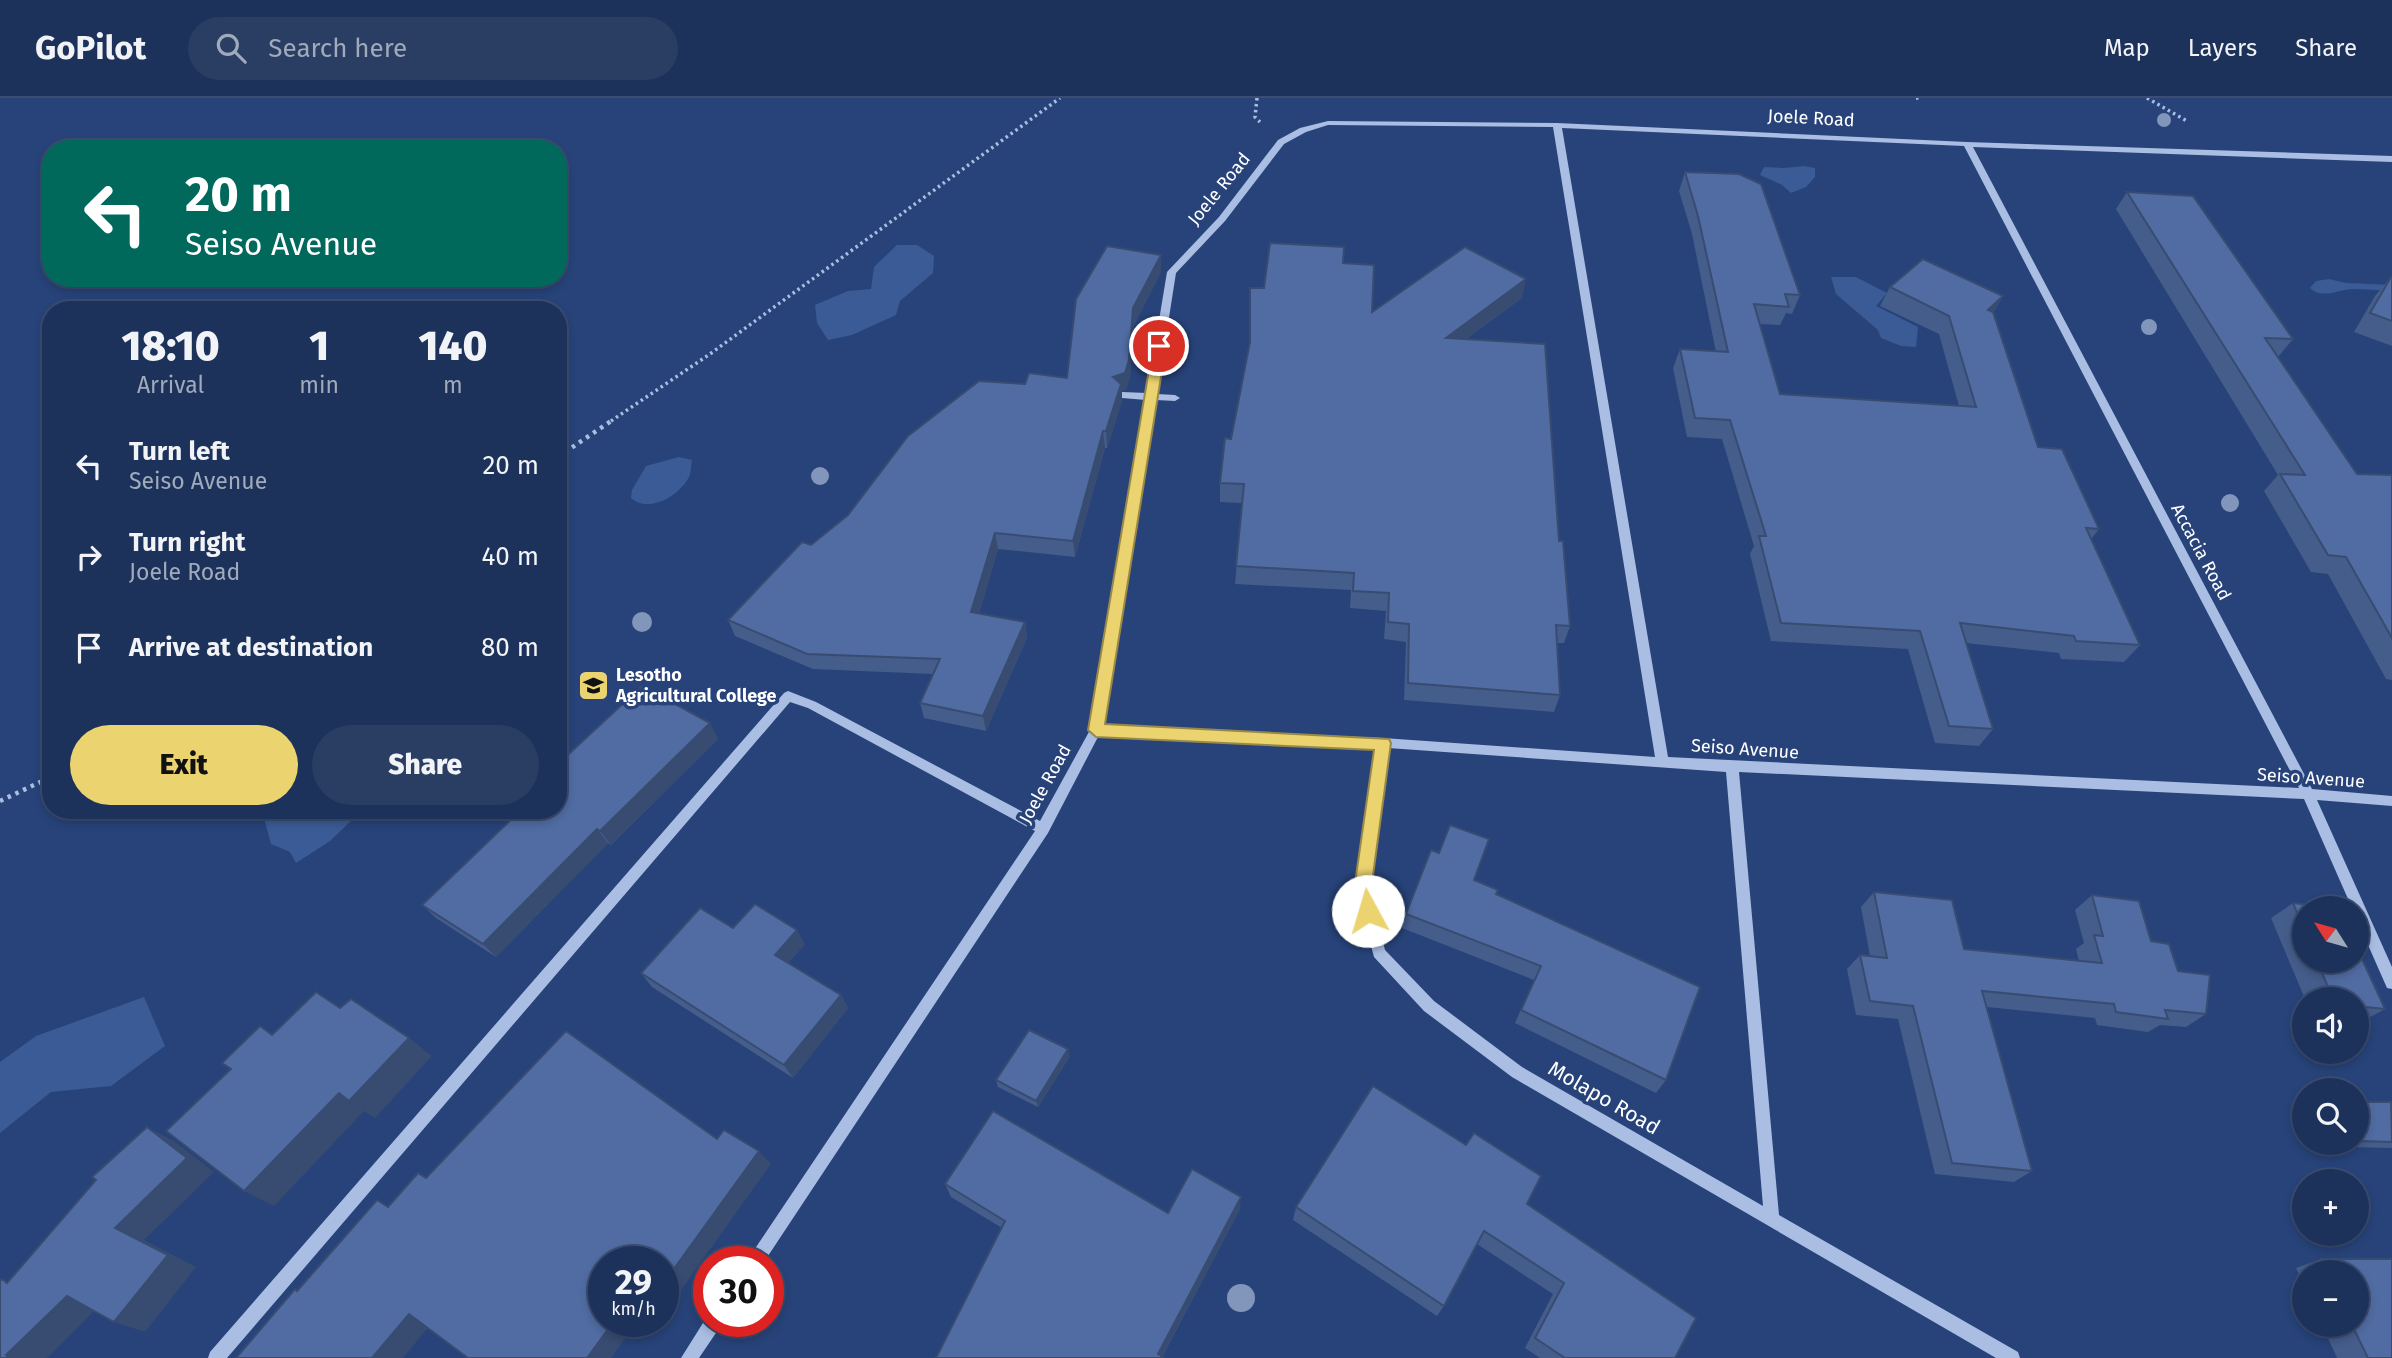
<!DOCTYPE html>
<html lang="en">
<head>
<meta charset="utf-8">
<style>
	:root { --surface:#1d325b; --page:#2a3e64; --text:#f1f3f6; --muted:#a0aabb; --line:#3b4d71; --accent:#ebd370 }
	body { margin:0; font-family:"Fira Sans",sans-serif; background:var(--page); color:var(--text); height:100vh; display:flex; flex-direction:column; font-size:26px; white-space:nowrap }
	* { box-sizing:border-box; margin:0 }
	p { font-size:23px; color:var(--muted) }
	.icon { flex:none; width:38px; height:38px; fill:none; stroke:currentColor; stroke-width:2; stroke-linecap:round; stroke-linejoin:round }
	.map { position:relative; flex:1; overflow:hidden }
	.sheet { position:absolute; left:42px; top:203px; width:525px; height:518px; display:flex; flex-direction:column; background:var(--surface); border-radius:28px; box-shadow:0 4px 10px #0003,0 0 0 2px var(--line) }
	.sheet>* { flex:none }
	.banner { position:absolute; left:42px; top:42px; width:525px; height:147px; border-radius:28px; box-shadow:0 4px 10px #0003,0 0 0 2px var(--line); background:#00695c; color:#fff; overflow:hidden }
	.needle { width:46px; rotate:307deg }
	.fabs { position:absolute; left:2292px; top:798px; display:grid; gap:14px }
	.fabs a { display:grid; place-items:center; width:77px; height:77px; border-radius:50%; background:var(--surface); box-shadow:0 4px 10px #0003,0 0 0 2px var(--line); font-size:35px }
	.speed { position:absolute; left:588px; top:1148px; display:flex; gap:14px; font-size:35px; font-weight:700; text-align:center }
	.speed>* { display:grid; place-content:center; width:91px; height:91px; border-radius:50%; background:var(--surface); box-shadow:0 4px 10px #0003,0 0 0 2px var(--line); line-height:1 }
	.speed small { font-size:18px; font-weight:400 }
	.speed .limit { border:10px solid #d22; background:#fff; color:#111 }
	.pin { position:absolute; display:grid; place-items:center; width:60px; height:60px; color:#fff; margin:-30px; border:4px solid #fff; border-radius:50%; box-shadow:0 2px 7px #0007 }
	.me { position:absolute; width:77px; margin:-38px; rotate:354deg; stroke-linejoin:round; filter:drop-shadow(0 0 5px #0008) }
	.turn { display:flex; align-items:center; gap:24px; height:147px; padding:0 28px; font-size:32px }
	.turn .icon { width:91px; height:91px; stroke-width:2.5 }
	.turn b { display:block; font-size:49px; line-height:60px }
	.eta { display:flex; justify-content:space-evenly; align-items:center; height:119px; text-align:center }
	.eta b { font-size:42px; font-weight:800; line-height:49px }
	.action { display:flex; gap:14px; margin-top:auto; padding:14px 28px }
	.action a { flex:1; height:80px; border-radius:42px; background:var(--accent); color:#111; font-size:28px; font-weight:800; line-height:80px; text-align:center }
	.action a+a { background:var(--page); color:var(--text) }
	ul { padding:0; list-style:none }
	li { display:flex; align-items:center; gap:21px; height:91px; padding:0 28px }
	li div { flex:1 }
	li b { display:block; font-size:26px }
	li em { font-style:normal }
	header { display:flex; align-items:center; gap:42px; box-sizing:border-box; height:98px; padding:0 35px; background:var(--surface); border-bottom:2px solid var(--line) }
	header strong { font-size:33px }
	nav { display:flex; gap:38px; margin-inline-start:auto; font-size:24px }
	.search { width:490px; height:63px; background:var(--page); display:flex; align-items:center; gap:18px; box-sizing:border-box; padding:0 24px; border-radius:38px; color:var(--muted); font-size:26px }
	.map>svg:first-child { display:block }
	.green { fill:#3b5b96 }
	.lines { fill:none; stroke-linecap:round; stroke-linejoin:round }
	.path-far1 { stroke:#aabee3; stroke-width:3.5; stroke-dasharray:2.5 3.5; stroke-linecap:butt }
	.path { stroke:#aabee3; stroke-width:4.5; stroke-dasharray:3.5 5; stroke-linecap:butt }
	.minor { fill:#aabee3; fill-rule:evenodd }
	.tree { fill:#8296bc }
	.wall { fill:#455d8b }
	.shaded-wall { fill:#384c71 }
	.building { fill:#506ca2; stroke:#384c71; stroke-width:2 }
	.route { fill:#ebd370; stroke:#998949; stroke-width:2 }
	.labels { text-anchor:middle; stroke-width:7; stroke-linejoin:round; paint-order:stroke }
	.street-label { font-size:18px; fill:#fff; stroke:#274379 }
	.poi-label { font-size:18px; font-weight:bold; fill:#fff; stroke:#274379; text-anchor:start }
	.near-street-label { font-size:21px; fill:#fff; stroke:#274379 }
</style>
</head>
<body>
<header>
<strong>GoPilot</strong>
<div class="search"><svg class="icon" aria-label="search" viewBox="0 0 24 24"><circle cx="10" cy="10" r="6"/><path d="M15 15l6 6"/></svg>Search here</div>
<nav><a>Map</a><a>Layers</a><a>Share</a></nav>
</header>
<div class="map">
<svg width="2392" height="1260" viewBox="0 0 2392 1260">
	<rect width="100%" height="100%" fill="#274379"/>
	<g class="green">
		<polygon points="1804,68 1815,70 1815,79 1806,89 1791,95 1782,87 1760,77 1764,69 1783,70"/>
		<polygon points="897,147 917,147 934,158 933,175 900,203 896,217 852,237 828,242 817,225 815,207 848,193 871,191 874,169"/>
		<polygon points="1831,179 1856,179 1887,195 1876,208 1918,229 1916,249 1901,248 1881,240 1878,232 1836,196"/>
		<path d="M2329 181 2346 185 2392 187V193C2379 192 2366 191 2353 191 2338 191 2323 202 2310 190L2316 183Z"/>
		<path d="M679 359 692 362C691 367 691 375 689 379 679 398 649 416 631 400L632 392 646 368Z"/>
		<polygon points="271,712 349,712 355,719 330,743 296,765 290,754 271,746 265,724"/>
		<polygon points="144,899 165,948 111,988 51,994 0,1035 0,964 36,938"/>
	</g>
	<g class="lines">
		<g class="path-far1">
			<polyline points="1257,0 1255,19 1260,24"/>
			<polyline points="1916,0 1920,0"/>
			<polyline points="2147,0 2187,23"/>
			<polyline points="611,323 710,256 1060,0"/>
		</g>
		<g class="path">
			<polyline points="558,359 614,321"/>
			<polyline points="0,703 51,679"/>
		</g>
		<g class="minor">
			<path d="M1328 23 1557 25 1967 44 2392 58V64L1973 49 2312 691 2392 698V708L2317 702 2392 869V891L2387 890 2357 822V810H2352L2304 701 1739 674 1779 1117 2018 1254 2020 1260H1996L1512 979 1424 913 1374 859 1356 792 1376 650 1099 637 1048 735 764 1164H746L1035 733 808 610 790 604 227 1260H208L210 1254 784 595 788 593 816 604 1040 723 1090 632 1146 302 1122 300 1117 297 1122 294 1147 295 1167 174 1219 119 1278 42 1300 30ZM1328 27 1553 29 1655 659 1383 640 1103 627 1156 302 1175 303 1180 300 1175 297 1157 296 1176 175 1225 123 1284 46 1306 34ZM1562 30 1964 48 2299 690 1668 659ZM1388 650 1726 674 1763 1108 1522 969 1434 903 1385 852 1370 792Z"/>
			<polygon points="708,1217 709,1223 722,1223 720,1229 699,1260 681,1260"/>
		</g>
	</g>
	<g class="tree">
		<circle cx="2164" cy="22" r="7"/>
		<circle cx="2149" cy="229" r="8"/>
		<circle cx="820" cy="378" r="9"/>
		<circle cx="2230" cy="405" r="9"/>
		<circle cx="642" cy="524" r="10"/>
		<circle cx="1241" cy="1200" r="14"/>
	</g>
	<g class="wall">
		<polygon points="1685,74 1800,197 1792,216 1786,215 1780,227 1760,226 1780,296 1959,308 1939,236 1880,208 1890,189 2003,198 1993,215 2038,349 2099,431 2091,441 2140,547 2124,564 2061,561 2059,555 1966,545 1993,631 1979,648 1935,645 1908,551 1771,543 1750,456 1754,448 1722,341 1687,339 1673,270 1680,251 1716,254 1692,136 1679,93"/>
		<polygon points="2127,94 2293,241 2278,259 2357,376 2392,377 2392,582 2386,581 2328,476 2311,474 2264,393 2278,377 2116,111"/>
		<polygon points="1343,165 1372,214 1522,200 1466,241 1559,443 1570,528 1564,545 1557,545 1560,597 1554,614 1404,602 1406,544 1384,541 1386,513 1350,510 1351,492 1235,486 1242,405 1220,404 1220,385 1231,341 1249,248 1250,190 1264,190"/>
		<polygon points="1161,174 1134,227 1130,279 1126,292 1122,293 1122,303 1107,350 1105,350 1075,459 998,451 979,516 1025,524 1027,540 986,633 924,620 920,605 933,576 813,571 735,538 728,522 811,447 1025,286 1067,280"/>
		<polygon points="2391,179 2392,180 2392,248 2354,234 2375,198"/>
		<polygon points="718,641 611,747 608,745 496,859 436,820 422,807"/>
		<polygon points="1874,794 1964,851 2079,863 2076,851 2084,845 2075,812 2092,797 2151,843 2178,873 2206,916 2186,929 2160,927 2148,934 2097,927 2095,920 1987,909 2032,1073 2014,1084 1935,1076 1898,921 1856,917 1847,871 1860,857 1870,858 1861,809"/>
		<polygon points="1496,796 1666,982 1656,995 1515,925 1534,882 1402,830 1406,816"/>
		<polygon points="2293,805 2305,810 2305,863 2357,863 2385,911 2361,924 2357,924 2357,901 2305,901 2271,820"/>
		<polygon points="733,830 805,846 788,865 841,897 848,910 793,980 652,889 641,875"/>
		<polygon points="1070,958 1038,1009 998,989 996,982"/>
		<polygon points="2357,1004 2392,1005 2392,1050 2346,1049 2343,1045 2357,1045"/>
		<polygon points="945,1086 1168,1115 1240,1111 1162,1259 1002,1130 951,1099"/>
		<polygon points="1527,1106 1675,1260 1540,1260 1525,1250 1553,1196 1477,1146 1444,1208 1437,1218 1293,1122 1296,1109"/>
		<polygon points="2321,1161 2392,1161 2392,1260 2337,1260 2322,1227 2357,1227 2357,1174 2305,1174 2305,1190 2296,1170"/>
	</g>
	<g class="shaded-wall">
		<polygon points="1161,157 1161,174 1134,227 1130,279 1126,292 1122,293 1122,303 1107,350 1106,333 1113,279 1133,210"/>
		<polygon points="1526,181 1522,200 1442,258 1446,240"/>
		<polygon points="2003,198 1992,217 1988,212"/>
		<polygon points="1103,333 1105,350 1075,459 1073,443"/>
		<polygon points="995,435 998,451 975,530 971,514"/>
		<polygon points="1025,524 1027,540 986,633 983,618"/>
		<polygon points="710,625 718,641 611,747 600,733"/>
		<polygon points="597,731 608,745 496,859 483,846"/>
		<polygon points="797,832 805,846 783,871 775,857"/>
		<polygon points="841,897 848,910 793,980 784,967"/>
		<polygon points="409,940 432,958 375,1020 364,1013 274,1108 244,1093 339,995"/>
		<polygon points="1068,951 1070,958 1038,1009 1036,1003"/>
		<polygon points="147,1029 174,1043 214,1074 144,1142 196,1169 145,1234 114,1224 115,1130"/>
		<polygon points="759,1053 771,1066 666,1213 663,1211 663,1186"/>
		<polygon points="1241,1099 1240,1111 1161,1260 1158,1256"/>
		<polygon points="67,1198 98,1209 47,1260 9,1260 6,1257"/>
		<polygon points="409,1216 431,1226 403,1260 372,1260"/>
		<polygon points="614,1223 638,1223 611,1260 587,1260"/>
	</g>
	<g class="building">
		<polygon points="1685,74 1739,76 1761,86 1800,197 1785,196 1789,209 1754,206 1780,296 1976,309 1949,218 1890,189 1923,161 2003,198 1988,212 1993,214 2038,349 2062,351 2099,431 2086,430 2140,547 2076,543 2074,538 1960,525 1993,631 1949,628 1920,533 1781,525 1759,438 1766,438 1730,322 1695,320 1680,251 1728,254 1698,118"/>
		<polygon points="2127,94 2193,98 2293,241 2265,240 2357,376 2392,377 2392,540 2346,459 2328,457 2280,376 2305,377"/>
		<polygon points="1270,145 1344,149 1343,165 1374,167 1372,214 1465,149 1526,181 1446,240 1545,246 1559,443 1563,443 1570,528 1556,527 1560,597 1408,585 1409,526 1388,524 1389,495 1353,493 1354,475 1236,468 1244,386 1220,385 1225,340 1231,341 1250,244 1250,190 1264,190"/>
		<polygon points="1107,148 1161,157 1133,210 1129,262 1125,275 1113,279 1121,286 1106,333 1103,333 1073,443 995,435 971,514 1025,524 983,618 920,605 940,561 807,556 728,522 802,444 811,447 848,417 908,338 979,283 1025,286 1029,275 1067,280 1076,201"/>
		<polygon points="2391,179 2392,180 2392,223 2370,215"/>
		<polygon points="642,588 710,625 600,733 597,731 483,846 422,807 521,712 558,712 558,666"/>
		<polygon points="1450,727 1489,741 1474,782 1498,792 1496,796 1700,889 1666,982 1521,912 1541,868 1406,816 1431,752 1439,755"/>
		<polygon points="1874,794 1952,802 1964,851 2102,865 2094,837 2103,838 2092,797 2139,803 2151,843 2169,846 2178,873 2210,877 2206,916 2165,912 2168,921 2116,914 2114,906 1982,893 2032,1073 1952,1065 1913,908 1870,903 1860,857 1887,860"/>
		<polygon points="2293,805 2339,810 2305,810 2305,834"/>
		<polygon points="755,806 797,832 775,857 841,897 784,967 641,875 700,810 733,830"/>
		<polygon points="2357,850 2385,911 2357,908 2357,901 2333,901 2317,863 2357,863"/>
		<polygon points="316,894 340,910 351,901 409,940 349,1003 339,995 244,1093 166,1033 231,971 222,965 260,928 272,937"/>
		<polygon points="1029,932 1068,951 1036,1003 996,982"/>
		<polygon points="566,933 717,1041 724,1032 759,1053 663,1186 663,1164 604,1164 604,1223 614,1223 587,1260 468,1260 409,1216 372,1260 236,1260 295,1191 297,1193 377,1102 388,1109 418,1075 426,1080"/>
		<polygon points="1373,988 1466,1047 1474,1035 1541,1078 1527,1106 1696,1220 1675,1260 1565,1260 1535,1240 1564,1185 1484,1133 1444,1208 1296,1109"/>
		<polygon points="2357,1004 2391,1004 2392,1044 2358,1043 2357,1041"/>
		<polygon points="993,1013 1168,1115 1192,1071 1241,1099 1158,1256 1164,1260 936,1260 1005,1123 945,1086"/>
		<polygon points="147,1029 187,1060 115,1130 168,1157 114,1224 67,1198 6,1257 9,1260 0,1260 0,1183 2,1181 7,1185 96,1082 92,1079"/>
		<polygon points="2321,1161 2392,1161 2392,1260 2368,1260 2352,1227 2357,1227 2357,1174 2328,1174"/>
	</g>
	<polygon class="route" points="1159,245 1166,248 1105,626 1389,641 1391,645 1371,792 1377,813 1374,818 1368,821 1362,818 1354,792 1374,652 1096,639 1088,632 1153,248"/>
	<defs>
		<symbol id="university-square" viewBox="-11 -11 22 22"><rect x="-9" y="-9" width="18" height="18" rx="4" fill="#ebd370" stroke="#274379"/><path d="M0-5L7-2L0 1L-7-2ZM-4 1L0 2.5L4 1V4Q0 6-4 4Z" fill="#111"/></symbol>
	</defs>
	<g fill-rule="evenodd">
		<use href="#university-square" x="576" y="570" width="35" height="35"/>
	</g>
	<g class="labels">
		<g class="street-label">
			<text transform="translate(1811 20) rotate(3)" y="6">Joele Road</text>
			<text transform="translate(1219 91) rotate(-51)" y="6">Joele Road</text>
			<text transform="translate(2201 454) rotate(62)" y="6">Accacia Road</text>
			<text transform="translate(1745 651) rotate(4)" y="6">Seiso Avenue</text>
			<text transform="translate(2311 680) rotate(4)" y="6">Seiso Avenue</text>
			<text transform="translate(1045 686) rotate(-61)" y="6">Joele Road</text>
		</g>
		<g class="poi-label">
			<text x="616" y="583">Lesotho<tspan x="616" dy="21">Agricultural College</tspan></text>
		</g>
		<g class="near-street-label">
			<text transform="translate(1604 1000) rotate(30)" y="7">Molapo Road</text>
		</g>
	</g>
</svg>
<div class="fabs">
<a><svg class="needle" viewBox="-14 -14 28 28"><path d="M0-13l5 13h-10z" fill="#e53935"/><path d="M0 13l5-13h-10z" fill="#a0aabb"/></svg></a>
<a><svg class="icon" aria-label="sound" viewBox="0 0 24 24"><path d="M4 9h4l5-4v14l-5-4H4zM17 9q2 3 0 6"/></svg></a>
<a><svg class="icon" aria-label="search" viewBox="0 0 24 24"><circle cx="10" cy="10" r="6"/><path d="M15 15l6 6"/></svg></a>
<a>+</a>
<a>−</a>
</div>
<div class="speed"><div>29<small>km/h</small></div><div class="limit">30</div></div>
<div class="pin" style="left:1159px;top:248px;background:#d93025"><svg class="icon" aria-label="arrive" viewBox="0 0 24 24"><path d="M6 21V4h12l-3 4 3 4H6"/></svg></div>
<svg class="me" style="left:1368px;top:813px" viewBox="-20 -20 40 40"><circle r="19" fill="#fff"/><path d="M0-13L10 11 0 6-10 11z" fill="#ebd370"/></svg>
<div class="banner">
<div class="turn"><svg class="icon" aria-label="left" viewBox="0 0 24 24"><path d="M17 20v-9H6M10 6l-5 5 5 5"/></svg><div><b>20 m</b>Seiso Avenue</div></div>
</div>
<section class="sheet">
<div class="eta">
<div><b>18:10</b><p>Arrival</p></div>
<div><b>1</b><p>min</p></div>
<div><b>140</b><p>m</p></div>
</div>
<ul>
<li><svg class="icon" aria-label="left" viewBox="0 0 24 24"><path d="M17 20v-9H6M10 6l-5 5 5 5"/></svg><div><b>Turn left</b><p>Seiso Avenue</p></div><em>20 m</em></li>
<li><svg class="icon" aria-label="right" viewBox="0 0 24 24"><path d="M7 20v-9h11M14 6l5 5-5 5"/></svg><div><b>Turn right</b><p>Joele Road</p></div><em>40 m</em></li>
<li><svg class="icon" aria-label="arrive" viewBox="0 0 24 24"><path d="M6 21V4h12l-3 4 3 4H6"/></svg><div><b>Arrive at destination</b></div><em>80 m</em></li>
</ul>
<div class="action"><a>Exit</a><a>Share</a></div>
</section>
</div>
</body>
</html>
